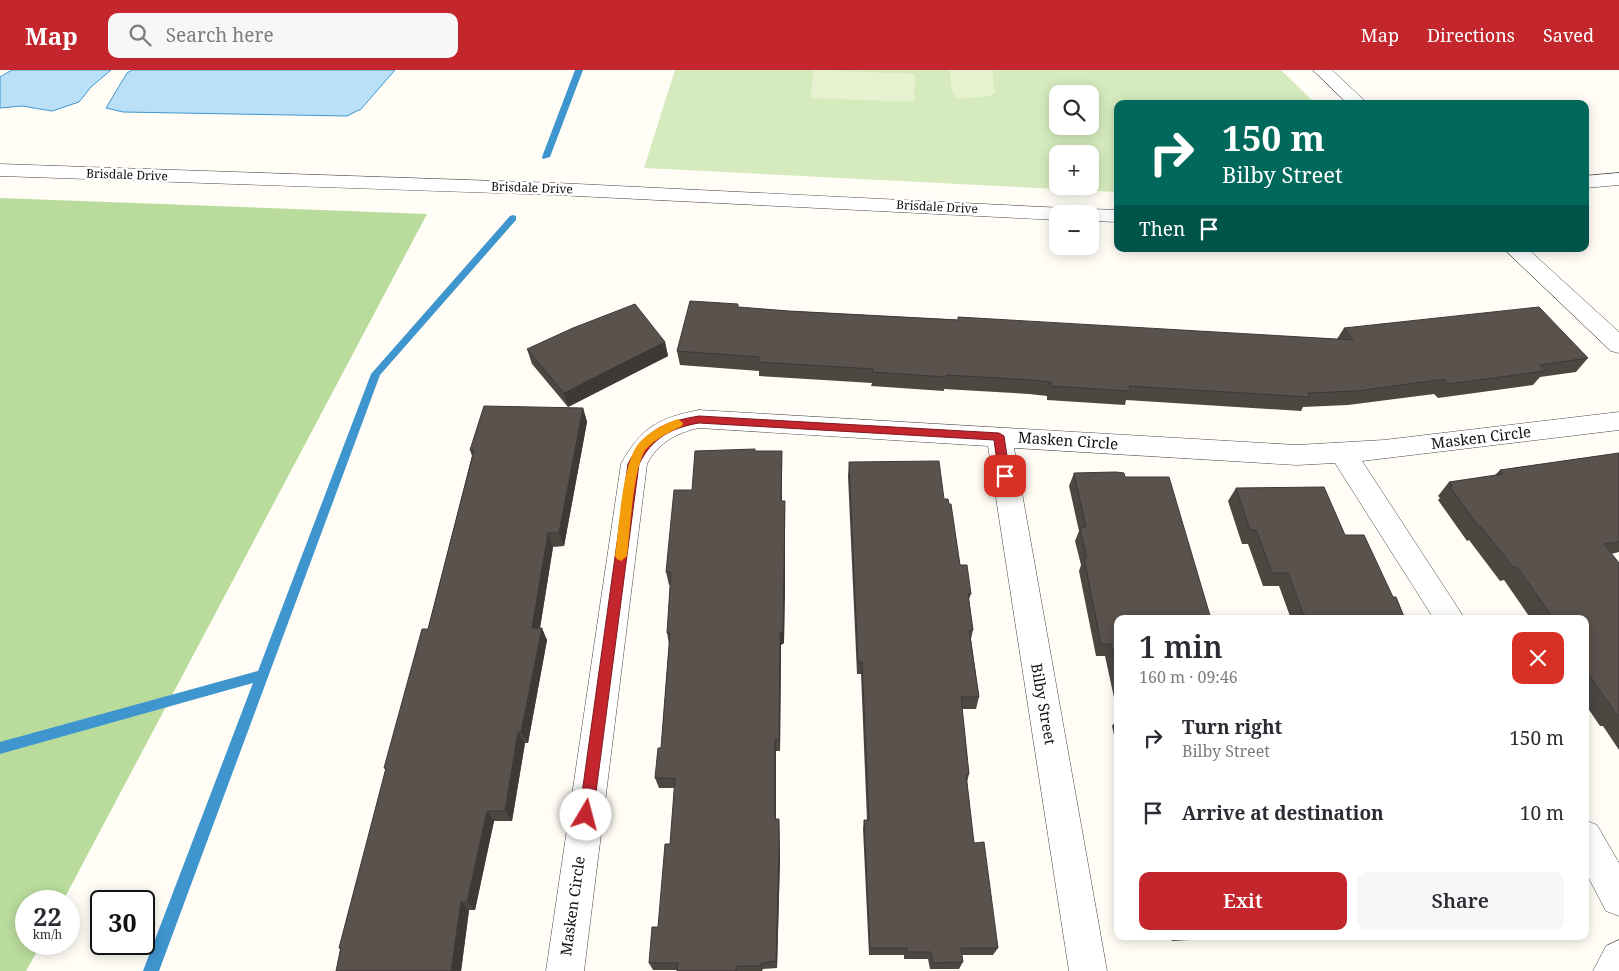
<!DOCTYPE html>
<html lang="en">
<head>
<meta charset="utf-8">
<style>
	:root { --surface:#fff; --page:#f7f7f7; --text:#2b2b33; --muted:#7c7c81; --accent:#c4262e }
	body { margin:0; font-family:"Noto Serif",serif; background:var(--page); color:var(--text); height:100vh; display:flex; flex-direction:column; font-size:19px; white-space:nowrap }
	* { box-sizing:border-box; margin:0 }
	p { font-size:16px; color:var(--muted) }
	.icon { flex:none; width:28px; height:28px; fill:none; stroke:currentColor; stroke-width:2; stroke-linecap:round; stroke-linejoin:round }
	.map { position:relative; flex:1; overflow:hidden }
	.panel { position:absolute; left:1114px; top:545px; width:475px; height:325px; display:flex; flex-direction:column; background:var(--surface); border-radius:10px; box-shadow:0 2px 12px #0003 }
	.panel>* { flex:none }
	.hud { position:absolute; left:1114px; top:30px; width:475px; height:152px; border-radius:10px; box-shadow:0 2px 12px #0003; background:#00695c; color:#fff; overflow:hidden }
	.controls { position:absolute; left:1049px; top:15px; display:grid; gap:10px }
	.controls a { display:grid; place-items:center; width:50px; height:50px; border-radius:10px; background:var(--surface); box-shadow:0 2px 12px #0003; font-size:25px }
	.speed { position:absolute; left:15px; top:820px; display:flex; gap:10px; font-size:25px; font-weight:700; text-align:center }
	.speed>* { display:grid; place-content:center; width:65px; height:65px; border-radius:50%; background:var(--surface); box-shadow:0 2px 12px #0003; line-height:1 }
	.speed small { font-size:12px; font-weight:400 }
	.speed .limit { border:2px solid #111; border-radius:8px; background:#fff; color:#111 }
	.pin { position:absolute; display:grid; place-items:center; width:42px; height:42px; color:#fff; margin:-21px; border-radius:10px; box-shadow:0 2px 8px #0006 }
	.me { position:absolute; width:55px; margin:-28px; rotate:8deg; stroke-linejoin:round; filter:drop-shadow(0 0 4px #0008) }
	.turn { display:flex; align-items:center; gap:18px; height:105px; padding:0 25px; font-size:22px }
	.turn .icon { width:65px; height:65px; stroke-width:2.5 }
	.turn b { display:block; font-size:35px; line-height:42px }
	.then { display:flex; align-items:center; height:48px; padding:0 25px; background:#0003; gap:10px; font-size:19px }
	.round { display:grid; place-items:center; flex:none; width:52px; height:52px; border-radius:10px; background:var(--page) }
	.head { display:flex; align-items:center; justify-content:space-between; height:85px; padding:0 25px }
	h1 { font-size:30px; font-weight:600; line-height:38px }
	.primary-button { display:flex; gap:10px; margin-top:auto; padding:10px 25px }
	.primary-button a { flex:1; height:58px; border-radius:10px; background:var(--accent); color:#fff; font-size:20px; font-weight:600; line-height:58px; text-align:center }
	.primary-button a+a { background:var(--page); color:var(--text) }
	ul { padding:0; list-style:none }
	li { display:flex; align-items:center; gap:15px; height:75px; padding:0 25px }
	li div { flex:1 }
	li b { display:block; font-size:19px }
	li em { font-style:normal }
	header { display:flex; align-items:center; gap:30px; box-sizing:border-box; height:70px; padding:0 25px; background:var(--accent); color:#fff }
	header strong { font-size:24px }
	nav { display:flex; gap:28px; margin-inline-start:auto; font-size:18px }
	.search { width:350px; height:45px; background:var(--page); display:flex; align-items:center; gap:12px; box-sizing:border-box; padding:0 18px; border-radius:10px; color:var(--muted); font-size:19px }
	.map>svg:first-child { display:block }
	.green { fill:#d5ebbd; fill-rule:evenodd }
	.forest { fill:#b9dc9c }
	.pitch { fill:#e6f2cf }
	.water { fill:#b9e0f7; stroke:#3f96cf }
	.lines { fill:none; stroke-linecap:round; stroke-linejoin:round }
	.stream { fill:#3f96cf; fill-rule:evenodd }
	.minor-casing { stroke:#444; stroke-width:1 }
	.minor { fill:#fff; fill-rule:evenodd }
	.wall { fill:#4d4742 }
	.shaded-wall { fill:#3f3936 }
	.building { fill:#5a524d; stroke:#3f3936 }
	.route { fill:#c4262e; stroke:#7f191e }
	.slow { fill:#f59e0b }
	.labels { text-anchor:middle; stroke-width:5; stroke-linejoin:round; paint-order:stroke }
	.far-street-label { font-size:12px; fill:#111; stroke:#fff }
	.street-label { font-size:15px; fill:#111; stroke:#fff }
</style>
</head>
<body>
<header>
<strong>Map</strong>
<div class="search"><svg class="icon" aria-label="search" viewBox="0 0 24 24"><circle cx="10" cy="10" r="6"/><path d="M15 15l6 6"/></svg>Search here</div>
<nav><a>Map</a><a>Directions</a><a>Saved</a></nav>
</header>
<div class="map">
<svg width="1619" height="901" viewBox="0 0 1619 901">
	<rect width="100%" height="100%" fill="#fffdf5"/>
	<path class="green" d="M675 0H1281L1316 34H1118L1117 122 644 98ZM1058 24H1090V56H1058ZM1058 84H1090V116H1058Z"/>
	<polygon class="forest" points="0,128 427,144 63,831 26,831 26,874 41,874 26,901 0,901"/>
	<g class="pitch">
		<polygon points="814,0 915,4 914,32 810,28"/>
		<polygon points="950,0 993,0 993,14 996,22 990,26 956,29 951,18"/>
	</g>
	<g class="water">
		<polygon points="12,0 111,0 91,17 79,32 52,41 22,36 0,38 0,7"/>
		<polygon points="132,0 395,0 361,39 347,46 123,42 106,38 127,3"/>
	</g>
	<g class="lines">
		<g class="stream">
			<polygon points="575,0 583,0 550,87 543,89 542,87"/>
			<polygon points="513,145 516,146 516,150 380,305 159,901 143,901 253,613 0,684 0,672 258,601 371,304 510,146"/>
		</g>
		<defs>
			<g id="minor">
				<polygon points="1313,0 1332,0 1368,34 1348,34"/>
				<polygon points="0,94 557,113 1064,138 1071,140 1074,144 1058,144 1058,150 557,125 0,106"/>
				<polygon points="1619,103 1619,115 1585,118 1585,106"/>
				<polygon points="1090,139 1118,140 1118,152 1090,151 1090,144 1080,144 1083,141"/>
				<polygon points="1504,179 1528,179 1619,262 1619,283 1611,281"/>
				<path d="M699 340 1297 375 1384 370 1619 342V360L1362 391 1465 549H1434L1335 393 1297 395 1014 378 1107 901H1069L988 376 699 358C676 363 658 373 647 394L584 901H546L621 394C641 357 659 348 699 340Z"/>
				<polygon points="1585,750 1597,755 1619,793 1619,846 1606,841 1585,801"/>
				<polygon points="1619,870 1619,901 1593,901 1606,876"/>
			</g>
		</defs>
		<use href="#minor" class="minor-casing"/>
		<use href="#minor" class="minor"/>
	</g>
	<g class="wall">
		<polygon points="739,237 789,241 1337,269 1344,258 1588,288 1576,302 1540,307 1533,315 1438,328 1434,324 1348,335 1303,337 1301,341 1126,330 1125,335 1047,330 1047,326 1029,324 944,319 944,321 871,316 872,313 759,306 759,301 680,295 677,281"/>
		<polygon points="665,272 668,286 568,337 532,294 527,279"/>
		<polygon points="583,338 587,352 564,476 553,477 540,558 547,570 528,673 525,673 512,751 494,751 475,840 469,840 461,901 336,901 340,879 339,878 386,700 384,698 428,559 472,386 470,380"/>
		<polygon points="755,381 782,381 782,431 785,444 784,573 781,575 780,681 776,681 776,749 779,749 780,788 777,898 763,899 762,901 677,901 677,900 653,900 649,893 658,857 670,774 675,718 659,718 655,708 661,678 669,574 667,563 670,515 669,515 666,502 692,420"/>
		<polygon points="1619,383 1619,482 1611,484 1619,493 1619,680 1603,656 1600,656 1585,634 1585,549 1531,549 1504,510 1500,511 1469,470 1467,471 1438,430 1440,428 1438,426 1449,412 1494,406 1500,400"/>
		<polygon points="849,392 944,429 949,434 960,495 971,524 969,529 973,560 971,569 979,627 976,639 962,639 969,704 967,712 974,773 998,878 993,885 962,885 963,892 959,899 930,899 928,889 904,889 904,885 869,885 863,759 864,750 867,750 861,604 857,604 848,406"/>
		<polygon points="1074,403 1118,549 1118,646 1105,586 1096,586 1079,501 1081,495 1075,471 1079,461 1069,416"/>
		<polygon points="1236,418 1345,465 1393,527 1405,549 1291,549 1279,516 1263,516 1248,474 1242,474 1228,431"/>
		<polygon points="1118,647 1118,684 1112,656"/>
		<polygon points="1170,866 1257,866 1172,871"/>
	</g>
	<g class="shaded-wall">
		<polygon points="665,272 668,286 568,337 564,323"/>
		<polygon points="583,338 587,352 564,476 559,463"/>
		<polygon points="785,431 785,525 784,573 781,575 780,681 779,670 780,563"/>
		<polygon points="548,463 553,477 538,570 532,558"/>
		<polygon points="542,558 547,570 528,673 521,662"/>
		<polygon points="518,662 525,673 512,751 505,741"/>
		<polygon points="775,670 776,681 776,758 775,749"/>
		<polygon points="487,741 494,751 475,840 467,832"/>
		<polygon points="779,749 780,788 777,898 776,891"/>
		<polygon points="461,832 469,840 461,901 451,901"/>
	</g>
	<g class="building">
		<polygon points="690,231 738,234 738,237 789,241 958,250 958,247 1353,270 1344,258 1539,237 1588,288 1540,295 1546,301 1448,314 1445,309 1357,321 1308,323 1309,327 1129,316 1130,321 1051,316 1051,312 1033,310 946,305 946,307 872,302 873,299 758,292 759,287 677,281"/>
		<polygon points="635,234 665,272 564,323 527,279 573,258"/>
		<polygon points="484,336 583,338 559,463 548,463 532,558 542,558 521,662 518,662 505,741 487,741 467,832 461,832 451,901 336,901 341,878 339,878 386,698 384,698 422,559 428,559 474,380 470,380"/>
		<polygon points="755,379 755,381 782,381 781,431 785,431 783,561 780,563 779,670 775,670 775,749 779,749 779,779 776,891 761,893 761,896 736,896 736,901 677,901 678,893 649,893 652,857 658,857 665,774 670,774 675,708 655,708 658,678 661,678 670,563 667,563 671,502 666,502 674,420 692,420 695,381"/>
		<polygon points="1619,383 1619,472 1604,474 1619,493 1619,645 1617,645 1585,599 1585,549 1554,549 1517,497 1514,498 1481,457 1479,457 1450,417 1452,416 1449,412 1503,404 1500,400"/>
		<polygon points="939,391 944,429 948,429 949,434 951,434 960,495 967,495 971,524 968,524 973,560 969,560 979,627 961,627 969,704 966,704 974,773 984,772 998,878 961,878 963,892 933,893 931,882 907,882 907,878 870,878 864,750 869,750 862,592 858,592 849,392"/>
		<polygon points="1116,402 1124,403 1125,407 1169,407 1211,549 1118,549 1118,604 1111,574 1101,574 1084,488 1087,488 1080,458 1086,457 1074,403"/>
		<polygon points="1324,417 1345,465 1364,465 1393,527 1396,527 1405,549 1317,549 1316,547 1308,547 1303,543 1288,503 1272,503 1256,460 1250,460 1236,418"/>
	</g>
	<path class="route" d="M699 346 999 363 1004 366 1010 406 1005 410 999 406 994 370 699 353C671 358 652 368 639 394L593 745 591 750 586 752 581 750 579 745 628 394C645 360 663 352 699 346Z"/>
	<path class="slow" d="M678 349 683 353 682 356C670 362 655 369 646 379 633 397 630 462 627 486L621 491 617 489 615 486C619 459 622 393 639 373 648 363 665 353 678 349Z"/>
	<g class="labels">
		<g class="far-street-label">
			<text transform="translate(127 105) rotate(2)" y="4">Brisdale Drive</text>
			<text transform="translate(532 118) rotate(2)" y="4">Brisdale Drive</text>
			<text transform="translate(937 137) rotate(3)" y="4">Brisdale Drive</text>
		</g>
		<g class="street-label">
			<text transform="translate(1481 368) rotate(-7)" y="5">Masken Circle</text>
			<text transform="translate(1068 371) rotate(4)" y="5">Masken Circle</text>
			<text transform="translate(1043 634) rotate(80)" y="5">Bilby Street</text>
			<text transform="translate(573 836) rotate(-82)" y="5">Masken Circle</text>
		</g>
	</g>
</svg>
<div class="controls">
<a><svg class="icon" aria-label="search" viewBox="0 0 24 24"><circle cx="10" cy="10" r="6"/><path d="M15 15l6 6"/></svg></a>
<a>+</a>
<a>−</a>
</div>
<div class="speed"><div>22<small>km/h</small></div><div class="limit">30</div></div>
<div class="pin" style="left:1005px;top:406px;background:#d93025"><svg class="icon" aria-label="arrive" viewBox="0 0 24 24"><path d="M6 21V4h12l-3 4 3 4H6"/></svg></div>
<svg class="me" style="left:586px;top:745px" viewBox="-20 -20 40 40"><circle r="19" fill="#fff"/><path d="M0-13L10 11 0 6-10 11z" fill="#c4262e"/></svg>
<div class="hud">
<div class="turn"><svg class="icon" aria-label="right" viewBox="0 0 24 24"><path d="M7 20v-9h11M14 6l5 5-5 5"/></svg><div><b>150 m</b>Bilby Street</div></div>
<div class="then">Then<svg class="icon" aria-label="arrive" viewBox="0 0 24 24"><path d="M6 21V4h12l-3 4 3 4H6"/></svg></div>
</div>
<section class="panel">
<div class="head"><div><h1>1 min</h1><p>160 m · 09:46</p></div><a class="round" style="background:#d93025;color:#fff"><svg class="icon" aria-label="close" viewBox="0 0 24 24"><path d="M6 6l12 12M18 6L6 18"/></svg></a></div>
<ul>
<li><svg class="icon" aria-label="right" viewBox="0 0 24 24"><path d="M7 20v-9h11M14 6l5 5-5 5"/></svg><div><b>Turn right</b><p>Bilby Street</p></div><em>150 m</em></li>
<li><svg class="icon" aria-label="arrive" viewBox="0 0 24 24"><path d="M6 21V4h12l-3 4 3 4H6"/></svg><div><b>Arrive at destination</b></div><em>10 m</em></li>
</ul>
<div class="primary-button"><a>Exit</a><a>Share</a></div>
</section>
</div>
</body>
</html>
